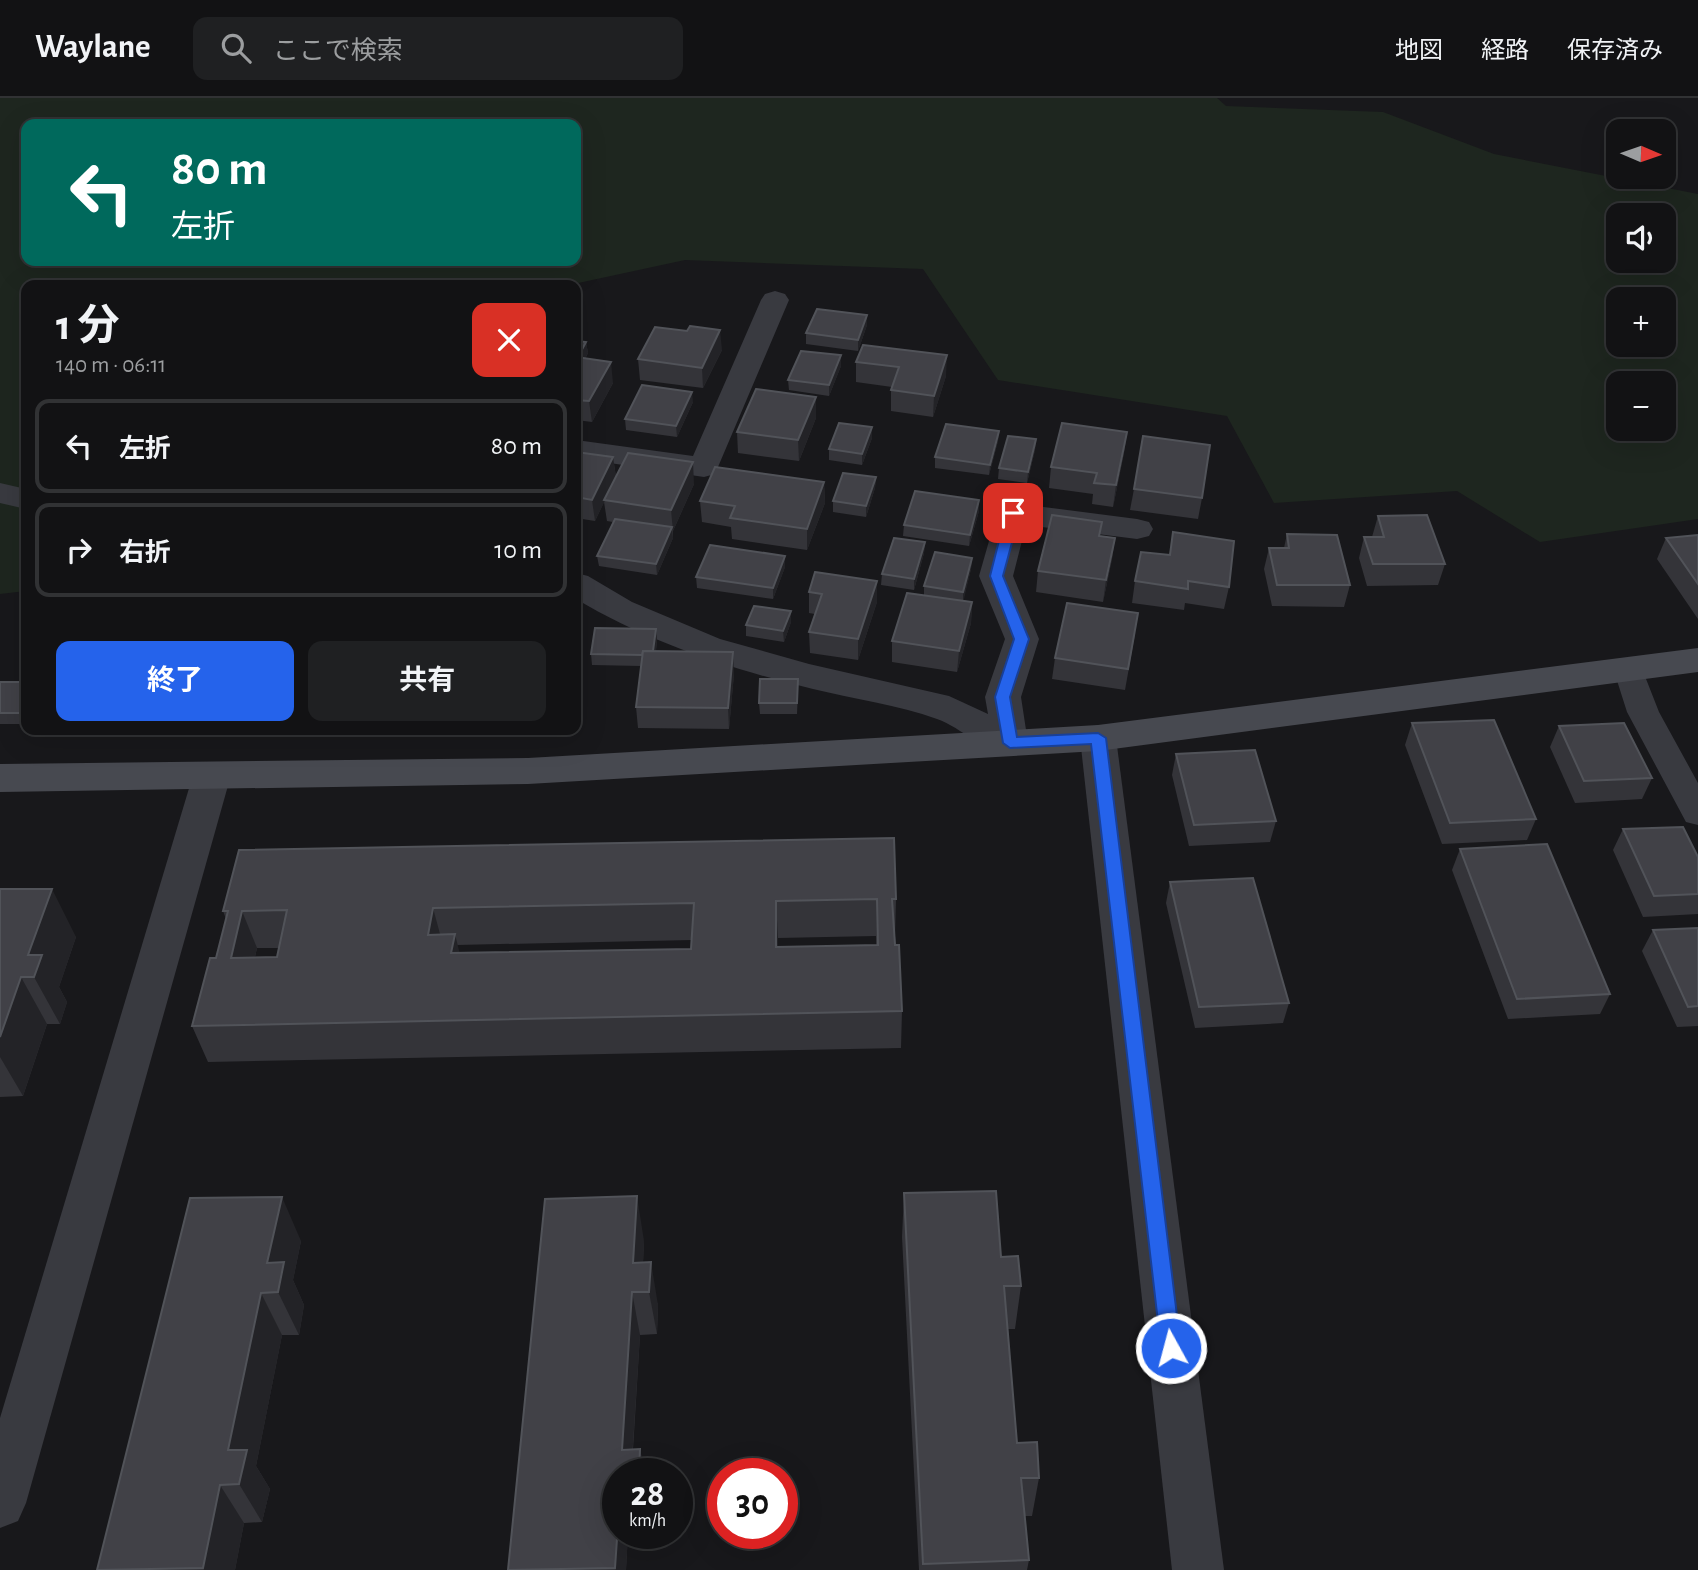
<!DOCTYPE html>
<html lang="ja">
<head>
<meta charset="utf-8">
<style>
	:root { --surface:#121214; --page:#1f2022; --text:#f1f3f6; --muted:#9c9ea0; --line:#313234; --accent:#2563eb }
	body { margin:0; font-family:"Alegreya Sans","Noto Sans JP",sans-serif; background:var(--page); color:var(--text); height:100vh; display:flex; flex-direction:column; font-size:26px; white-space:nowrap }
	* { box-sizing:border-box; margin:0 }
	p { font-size:23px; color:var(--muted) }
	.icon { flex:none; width:38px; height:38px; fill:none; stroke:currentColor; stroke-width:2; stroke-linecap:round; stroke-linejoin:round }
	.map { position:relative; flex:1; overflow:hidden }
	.details { position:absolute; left:21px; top:182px; width:560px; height:455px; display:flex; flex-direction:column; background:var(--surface); border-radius:14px; box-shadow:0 7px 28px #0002,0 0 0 2px var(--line) }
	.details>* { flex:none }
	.guide { position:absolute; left:21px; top:21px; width:560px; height:147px; border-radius:14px; box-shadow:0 7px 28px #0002,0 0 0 2px var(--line); background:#00695c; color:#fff; overflow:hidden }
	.needle { width:46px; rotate:92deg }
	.tools { position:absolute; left:1606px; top:21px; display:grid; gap:14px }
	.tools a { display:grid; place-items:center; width:70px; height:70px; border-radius:14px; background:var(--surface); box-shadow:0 7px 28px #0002,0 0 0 2px var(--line); font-size:35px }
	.speed { position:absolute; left:602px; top:1360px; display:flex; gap:14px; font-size:35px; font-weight:700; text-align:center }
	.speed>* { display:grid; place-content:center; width:91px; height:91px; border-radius:50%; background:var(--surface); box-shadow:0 7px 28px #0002,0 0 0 2px var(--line); line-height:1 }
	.speed small { font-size:18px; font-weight:400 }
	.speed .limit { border:10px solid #d22; background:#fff; color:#111 }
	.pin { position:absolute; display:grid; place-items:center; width:60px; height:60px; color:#fff; margin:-30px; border-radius:14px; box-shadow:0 4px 10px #0006 }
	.me { position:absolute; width:77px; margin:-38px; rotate:353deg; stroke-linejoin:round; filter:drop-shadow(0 0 5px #0008) }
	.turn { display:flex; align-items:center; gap:24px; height:147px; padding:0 35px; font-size:32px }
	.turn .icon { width:91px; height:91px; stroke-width:2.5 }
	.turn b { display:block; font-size:49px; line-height:60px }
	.round { display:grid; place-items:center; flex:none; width:74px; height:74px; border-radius:14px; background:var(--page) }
	.overview { display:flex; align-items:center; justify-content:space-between; height:119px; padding:0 35px }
	h1 { font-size:42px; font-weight:700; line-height:52px }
	.primary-button { display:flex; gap:14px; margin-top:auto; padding:14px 35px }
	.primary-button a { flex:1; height:80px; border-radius:14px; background:var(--accent); color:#fff; font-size:28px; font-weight:700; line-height:80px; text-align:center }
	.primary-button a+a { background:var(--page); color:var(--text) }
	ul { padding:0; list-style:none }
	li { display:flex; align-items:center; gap:21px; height:94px; margin:0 14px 10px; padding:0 21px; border:4px solid var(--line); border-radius:14px }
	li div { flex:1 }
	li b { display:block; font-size:26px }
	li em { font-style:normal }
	header { display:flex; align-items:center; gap:42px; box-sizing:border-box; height:98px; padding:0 35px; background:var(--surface); border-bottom:2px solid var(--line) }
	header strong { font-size:33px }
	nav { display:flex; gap:38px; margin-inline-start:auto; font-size:24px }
	.search { width:490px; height:63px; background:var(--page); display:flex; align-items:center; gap:18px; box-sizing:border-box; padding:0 24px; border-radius:14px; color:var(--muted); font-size:26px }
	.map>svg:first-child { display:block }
	.green { fill:#1e261f; fill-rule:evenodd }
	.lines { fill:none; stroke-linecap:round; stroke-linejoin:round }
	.lane { fill:#393a40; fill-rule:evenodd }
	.street { fill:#393a40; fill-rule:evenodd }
	.secondary { fill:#474950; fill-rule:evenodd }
	.wall { fill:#343439; fill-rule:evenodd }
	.shaded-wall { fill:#232327 }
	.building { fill:#414147; stroke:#515359; stroke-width:2; fill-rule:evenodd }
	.route { fill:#2563eb; stroke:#184099; stroke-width:2 }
</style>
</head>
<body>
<header>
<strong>Waylane</strong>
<div class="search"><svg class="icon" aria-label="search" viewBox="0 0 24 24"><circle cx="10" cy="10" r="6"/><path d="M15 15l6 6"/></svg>ここで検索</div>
<nav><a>地図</a><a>経路</a><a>保存済み</a></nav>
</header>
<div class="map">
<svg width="1698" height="1472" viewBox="0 0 1698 1472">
	<rect width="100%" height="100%" fill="#18181b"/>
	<path class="green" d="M0 0H1217L1226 8 1383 14 1494 56 1698 96V421L1540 444 1457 393 1274 405 1227 318 998 282 923 171 685 162 569 187H26V493L0 496ZM26 26H576V163H26ZM1619 117H1664V163H1619ZM1619 201H1664V247H1619ZM1619 285H1664V331H1619Z"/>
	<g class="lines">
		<polygon class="lane" points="1628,560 1639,563 1659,614 1698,685 1698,727 1686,724 1627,614 1613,570 1617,563"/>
		<g class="street">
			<polygon points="775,193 785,196 789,202 715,376 704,379 576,360 576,342 693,358 761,202 765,196"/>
			<polygon points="0,385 26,391 26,411 0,405"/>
			<path d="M1013 405 1137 421 1149 424 1153 431 1149 438 1137 441 1026 427 1013 478 1039 541 1021 599 1028 645 1023 654C991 664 966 631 937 621 898 607 854 601 813 591 731 571 648 544 576 501V475L588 478 632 504 720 541 809 566 949 598 988 616 985 599 1005 541 979 478 997 415 1002 408Z"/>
			<polygon points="1098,627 1111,631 1116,640 1224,1472 1172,1472 1080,640 1085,631"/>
			<polygon points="212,664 225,667 231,677 26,1405 18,1423 0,1430 0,1320 193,677 199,667"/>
		</g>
		<polygon class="secondary" points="1698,550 1698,574 1098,653 528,686 0,694 0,666 528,660 1098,627"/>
	</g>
	<g class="wall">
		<polygon points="867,227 858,253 806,246 806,235"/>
		<polygon points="576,243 586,244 588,255 585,261 613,285 592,324 576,322"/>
		<polygon points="863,247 946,278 933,319 891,313 891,292 892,289 856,284 856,264"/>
		<polygon points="722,252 703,290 640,282 638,261"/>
		<polygon points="841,257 841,268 829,298 789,292 788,282"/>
		<polygon points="816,299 816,320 799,363 738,355 737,334"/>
		<polygon points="693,304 677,339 626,332 625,321"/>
		<polygon points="872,329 872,340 862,367 829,362 829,351"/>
		<polygon points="999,333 998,343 989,377 935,370 935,359"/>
		<polygon points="1127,334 1124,355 1113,409 1092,406 1093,396 1049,390 1051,369"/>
		<polygon points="1036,341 1035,352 1027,385 998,381 999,370"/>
		<polygon points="576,354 613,359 616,379 694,386 673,433 673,440 657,477 599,468 597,458 613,424 607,423 604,404 595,423 576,420"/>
		<polygon points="876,379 875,390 866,419 833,414 833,403"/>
		<polygon points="824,384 825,405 807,452 732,441 731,429 702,424 700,403"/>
		<polygon points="1134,391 1202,400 1198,421 1130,412"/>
		<polygon points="979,402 979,413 969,448 903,438 904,427"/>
		<polygon points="1378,418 1445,466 1438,487 1367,488 1359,460 1364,439 1372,439"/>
		<polygon points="1287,436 1350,487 1344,509 1272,508 1264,471 1269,450 1284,450"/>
		<polygon points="1698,437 1698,521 1657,461 1666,440"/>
		<polygon points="1100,438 1115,440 1112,461 1103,504 1036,494 1038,473"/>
		<polygon points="925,444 924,455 914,492 881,487 882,476"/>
		<polygon points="1169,457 1229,489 1224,511 1185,505 1184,512 1132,505 1135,483"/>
		<polygon points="785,458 785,469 773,501 697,490 696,479"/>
		<polygon points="972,460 971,471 963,502 972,504 971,525 957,574 892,564 892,543 924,497 924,488"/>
		<polygon points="809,494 877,504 858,562 810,555 809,534 815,516 809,515"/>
		<polygon points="791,524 784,544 746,538 746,527"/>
		<polygon points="656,531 657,542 656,553 734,576 729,631 638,630 636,609 641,568 592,567 591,556"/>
		<polygon points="1135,536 1125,592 1052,581 1055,560"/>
		<rect x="0" y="584" width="26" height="42"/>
		<polygon points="798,592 797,616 760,616 759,605"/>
		<polygon points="1412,625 1536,721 1527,742 1442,746 1405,647"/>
		<polygon points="1559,628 1652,680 1642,701 1575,705 1550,649"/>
		<polygon points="211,632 269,632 269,633"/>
		<polygon points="1176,656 1276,723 1270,744 1189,748 1172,677"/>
		<polygon points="1623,731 1698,759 1698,816 1643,819 1613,752"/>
		<polygon points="1460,751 1610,896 1600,916 1508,921 1452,772"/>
		<polygon points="1170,784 1289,905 1283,925 1195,930 1166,805"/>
		<polygon points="0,791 76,839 59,889 67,904 60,926 47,926 23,998 0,999"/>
		<path d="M896 801 895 838 902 913 901 950 208 964 192 928 216 860 226 821 223 813ZM876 838V847L778 849V840ZM692 842 691 851 459 855 457 847ZM257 850H279L277 859H255Z"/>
		<polygon points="1698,830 1698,928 1677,929 1642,853 1653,832"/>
		<polygon points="904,1095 1001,1159 1021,1188 1015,1231 1008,1231 1017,1345 1039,1380 1032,1418 1024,1418 1029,1462 1027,1472 919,1472 902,1139"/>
		<polygon points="190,1100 301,1143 293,1182 304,1207 299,1237 282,1237 256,1368 270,1391 262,1424 244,1425 235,1472 97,1472"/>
		<polygon points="644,1143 643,1164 658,1207 657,1236 640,1237 633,1351 640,1351 645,1376 618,1376 618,1435 628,1435 626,1472 508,1472"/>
	</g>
	<g class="shaded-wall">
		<polygon points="867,217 867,227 858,253 858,242"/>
		<polygon points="720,232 722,252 703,290 702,270"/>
		<polygon points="586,244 588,255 580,270 578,259"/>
		<polygon points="841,257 841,268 829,298 829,287"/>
		<polygon points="947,257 946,278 933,319 934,298"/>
		<polygon points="611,264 613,285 592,324 589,303"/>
		<polygon points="692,294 693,304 677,339 676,328"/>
		<polygon points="816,299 816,320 799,363 798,342"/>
		<polygon points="872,329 872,340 862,367 862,356"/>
		<polygon points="999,333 998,343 989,377 990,367"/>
		<polygon points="1127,334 1124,355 1113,409 1116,387"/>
		<polygon points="1036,341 1035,352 1027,385 1028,374"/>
		<polygon points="613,359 616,380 595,423 592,402"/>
		<polygon points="693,364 694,386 673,433 671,412"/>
		<polygon points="876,379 875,390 866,419 866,408"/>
		<polygon points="824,384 825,405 807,452 807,431"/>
		<polygon points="979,402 979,413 969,448 970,437"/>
		<polygon points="672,429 673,440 657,477 656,466"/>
		<polygon points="1115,440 1112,461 1103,504 1106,482"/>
		<polygon points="925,444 924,455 914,492 914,481"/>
		<polygon points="785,458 785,469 773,501 773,490"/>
		<polygon points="972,460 971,471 963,505 963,494"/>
		<polygon points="877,483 877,504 858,562 858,541"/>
		<polygon points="972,504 971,525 957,574 959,553"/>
		<polygon points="791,513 791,524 784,544 783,533"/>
		<polygon points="656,531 657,542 654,568 653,557"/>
		<polygon points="733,554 734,576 729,631 728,610"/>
		<polygon points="52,791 76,839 59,889 67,904 60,926 34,879 28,857"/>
		<polygon points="776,803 778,840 777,886 776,849"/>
		<polygon points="433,810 443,847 428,837"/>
		<polygon points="242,813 257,850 246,896 231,860"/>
		<polygon points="455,836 464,873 451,855"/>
		<polygon points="21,879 47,926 23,998 0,959 0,939"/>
		<polygon points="637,1098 644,1143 642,1194 633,1165"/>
		<polygon points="282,1099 301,1143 293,1182 304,1207 299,1237 278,1194 267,1165"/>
		<polygon points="651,1164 658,1207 657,1236 649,1194"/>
		<polygon points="632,1194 640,1237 631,1376 622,1352"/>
		<polygon points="261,1195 282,1237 256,1368 270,1391 262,1424 239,1386 228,1352"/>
		<polygon points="640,1351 645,1376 639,1376"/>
		<polygon points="220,1387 244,1425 235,1472 204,1472 203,1470"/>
		<polygon points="618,1435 628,1435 626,1472 616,1472 615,1470"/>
	</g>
	<g class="building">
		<polygon points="817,211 867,217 858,242 806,235"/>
		<polygon points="690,228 720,232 702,270 638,261 655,229 687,233"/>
		<polygon points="576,243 586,244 578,259 576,259"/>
		<polygon points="863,247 947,257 934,298 891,292 899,269 856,264"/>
		<polygon points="801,253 841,257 829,287 788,282"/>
		<polygon points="576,259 611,264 589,303 576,302"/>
		<polygon points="642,287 692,294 676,328 625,321"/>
		<polygon points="756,291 816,299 798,342 737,334"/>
		<polygon points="839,325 872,329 862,356 829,351"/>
		<polygon points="1062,325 1127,334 1116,387 1094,385 1097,375 1051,369"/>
		<polygon points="946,326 999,333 990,367 935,359"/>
		<polygon points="1008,338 1036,341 1028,374 999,370"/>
		<polygon points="1143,338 1210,347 1202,400 1134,391"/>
		<polygon points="576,354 613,359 592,402 576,399"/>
		<polygon points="628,355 693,364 671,412 604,402"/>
		<polygon points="715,369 824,384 807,431 730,420 735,408 700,403"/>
		<polygon points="843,375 876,379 866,408 833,403"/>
		<polygon points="915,393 979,402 970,437 904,427"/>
		<polygon points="1052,417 1102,424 1099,438 1115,440 1106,482 1038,473"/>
		<polygon points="1427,417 1445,466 1373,466 1364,439 1384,439 1378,418"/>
		<polygon points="615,421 672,429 656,466 597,458"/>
		<polygon points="1173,434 1234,443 1229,489 1188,483 1188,491 1135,483 1141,454 1170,457"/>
		<polygon points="1287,436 1337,437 1350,487 1277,487 1269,450 1289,450"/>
		<polygon points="1698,437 1698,486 1666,440"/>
		<polygon points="894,440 925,444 914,481 882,476"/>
		<polygon points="710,447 785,458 773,490 696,479"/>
		<polygon points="935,454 972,460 963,494 924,488"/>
		<polygon points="815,474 877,483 858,541 809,534 822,496 809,494"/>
		<polygon points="907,495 972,504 959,553 892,543"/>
		<polygon points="1067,505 1138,515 1128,571 1055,560"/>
		<polygon points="754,508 791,513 783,533 746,527"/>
		<polygon points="595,530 656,531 653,553 643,553 642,557 591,556"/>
		<polygon points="643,553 733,554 728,610 636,609"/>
		<polygon points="760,581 798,581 797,605 759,605"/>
		<rect x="0" y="584" width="26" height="31"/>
		<polygon points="1494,622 1536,721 1450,725 1412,625"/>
		<polygon points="1624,625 1652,680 1584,683 1559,628"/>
		<polygon points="1255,652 1276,723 1194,727 1176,656"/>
		<polygon points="1683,729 1698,759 1698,796 1654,798 1623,731"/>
		<path d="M894 740 896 801H892L895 847H899L902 913 192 928 210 860H216L228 813H223L239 752ZM877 801 878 847 776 849V803ZM694 805 691 851 451 855 455 836 428 837 433 810ZM287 812 277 859 231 860 242 813Z"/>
		<polygon points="1547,746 1610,896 1517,901 1460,751"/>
		<polygon points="1253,780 1289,905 1199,909 1170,784"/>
		<polygon points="0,791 52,791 28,857 42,857 34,879 21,879 0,939"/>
		<polygon points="1698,830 1698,908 1688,909 1653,832"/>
		<polygon points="996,1093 1001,1159 1018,1158 1021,1188 1004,1188 1017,1345 1037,1344 1039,1380 1021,1380 1029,1462 923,1466 904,1095"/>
		<polygon points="637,1098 633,1165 651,1164 649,1194 632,1194 622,1352 640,1351 639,1376 618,1376 618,1426 615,1470 508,1472 545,1101"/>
		<polygon points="282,1099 267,1165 284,1164 278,1194 261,1195 228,1352 247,1352 239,1386 220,1387 203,1470 97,1472 190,1100"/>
	</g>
	<polygon class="route" points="1013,411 1020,415 1003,478 1029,541 1010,599 1017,639 1098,635 1106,640 1181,1250 1179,1257 1171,1260 1164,1257 1161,1250 1091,646 1010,650 1003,645 995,599 1014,541 990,478 1006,415"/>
</svg>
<div class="tools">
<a><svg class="needle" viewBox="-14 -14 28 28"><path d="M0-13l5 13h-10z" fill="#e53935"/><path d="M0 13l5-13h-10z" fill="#9c9ea0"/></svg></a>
<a><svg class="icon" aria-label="sound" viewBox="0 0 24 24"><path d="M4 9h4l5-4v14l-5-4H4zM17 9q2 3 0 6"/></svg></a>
<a>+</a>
<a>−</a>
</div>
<div class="speed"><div>28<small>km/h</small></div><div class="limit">30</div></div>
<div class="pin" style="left:1013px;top:415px;background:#d93025"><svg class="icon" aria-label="arrive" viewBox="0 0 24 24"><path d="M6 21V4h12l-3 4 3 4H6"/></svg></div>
<svg class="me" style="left:1171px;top:1250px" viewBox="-20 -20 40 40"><circle r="17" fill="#2563eb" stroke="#fff" stroke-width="3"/><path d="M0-11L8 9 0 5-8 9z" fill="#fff"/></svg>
<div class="guide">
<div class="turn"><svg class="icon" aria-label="left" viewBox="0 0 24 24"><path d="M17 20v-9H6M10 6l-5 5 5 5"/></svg><div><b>80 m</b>左折</div></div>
</div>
<section class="details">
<div class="overview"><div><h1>1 分</h1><p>140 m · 06:11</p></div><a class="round" style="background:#d93025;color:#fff"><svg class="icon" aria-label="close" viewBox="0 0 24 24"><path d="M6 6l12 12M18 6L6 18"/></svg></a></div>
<ul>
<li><svg class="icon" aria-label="left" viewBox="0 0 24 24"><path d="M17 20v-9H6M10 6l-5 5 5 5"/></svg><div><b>左折</b></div><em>80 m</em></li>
<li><svg class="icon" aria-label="right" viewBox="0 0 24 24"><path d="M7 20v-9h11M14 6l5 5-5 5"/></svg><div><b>右折</b></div><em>10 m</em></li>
</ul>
<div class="primary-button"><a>終了</a><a>共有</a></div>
</section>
</div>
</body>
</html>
